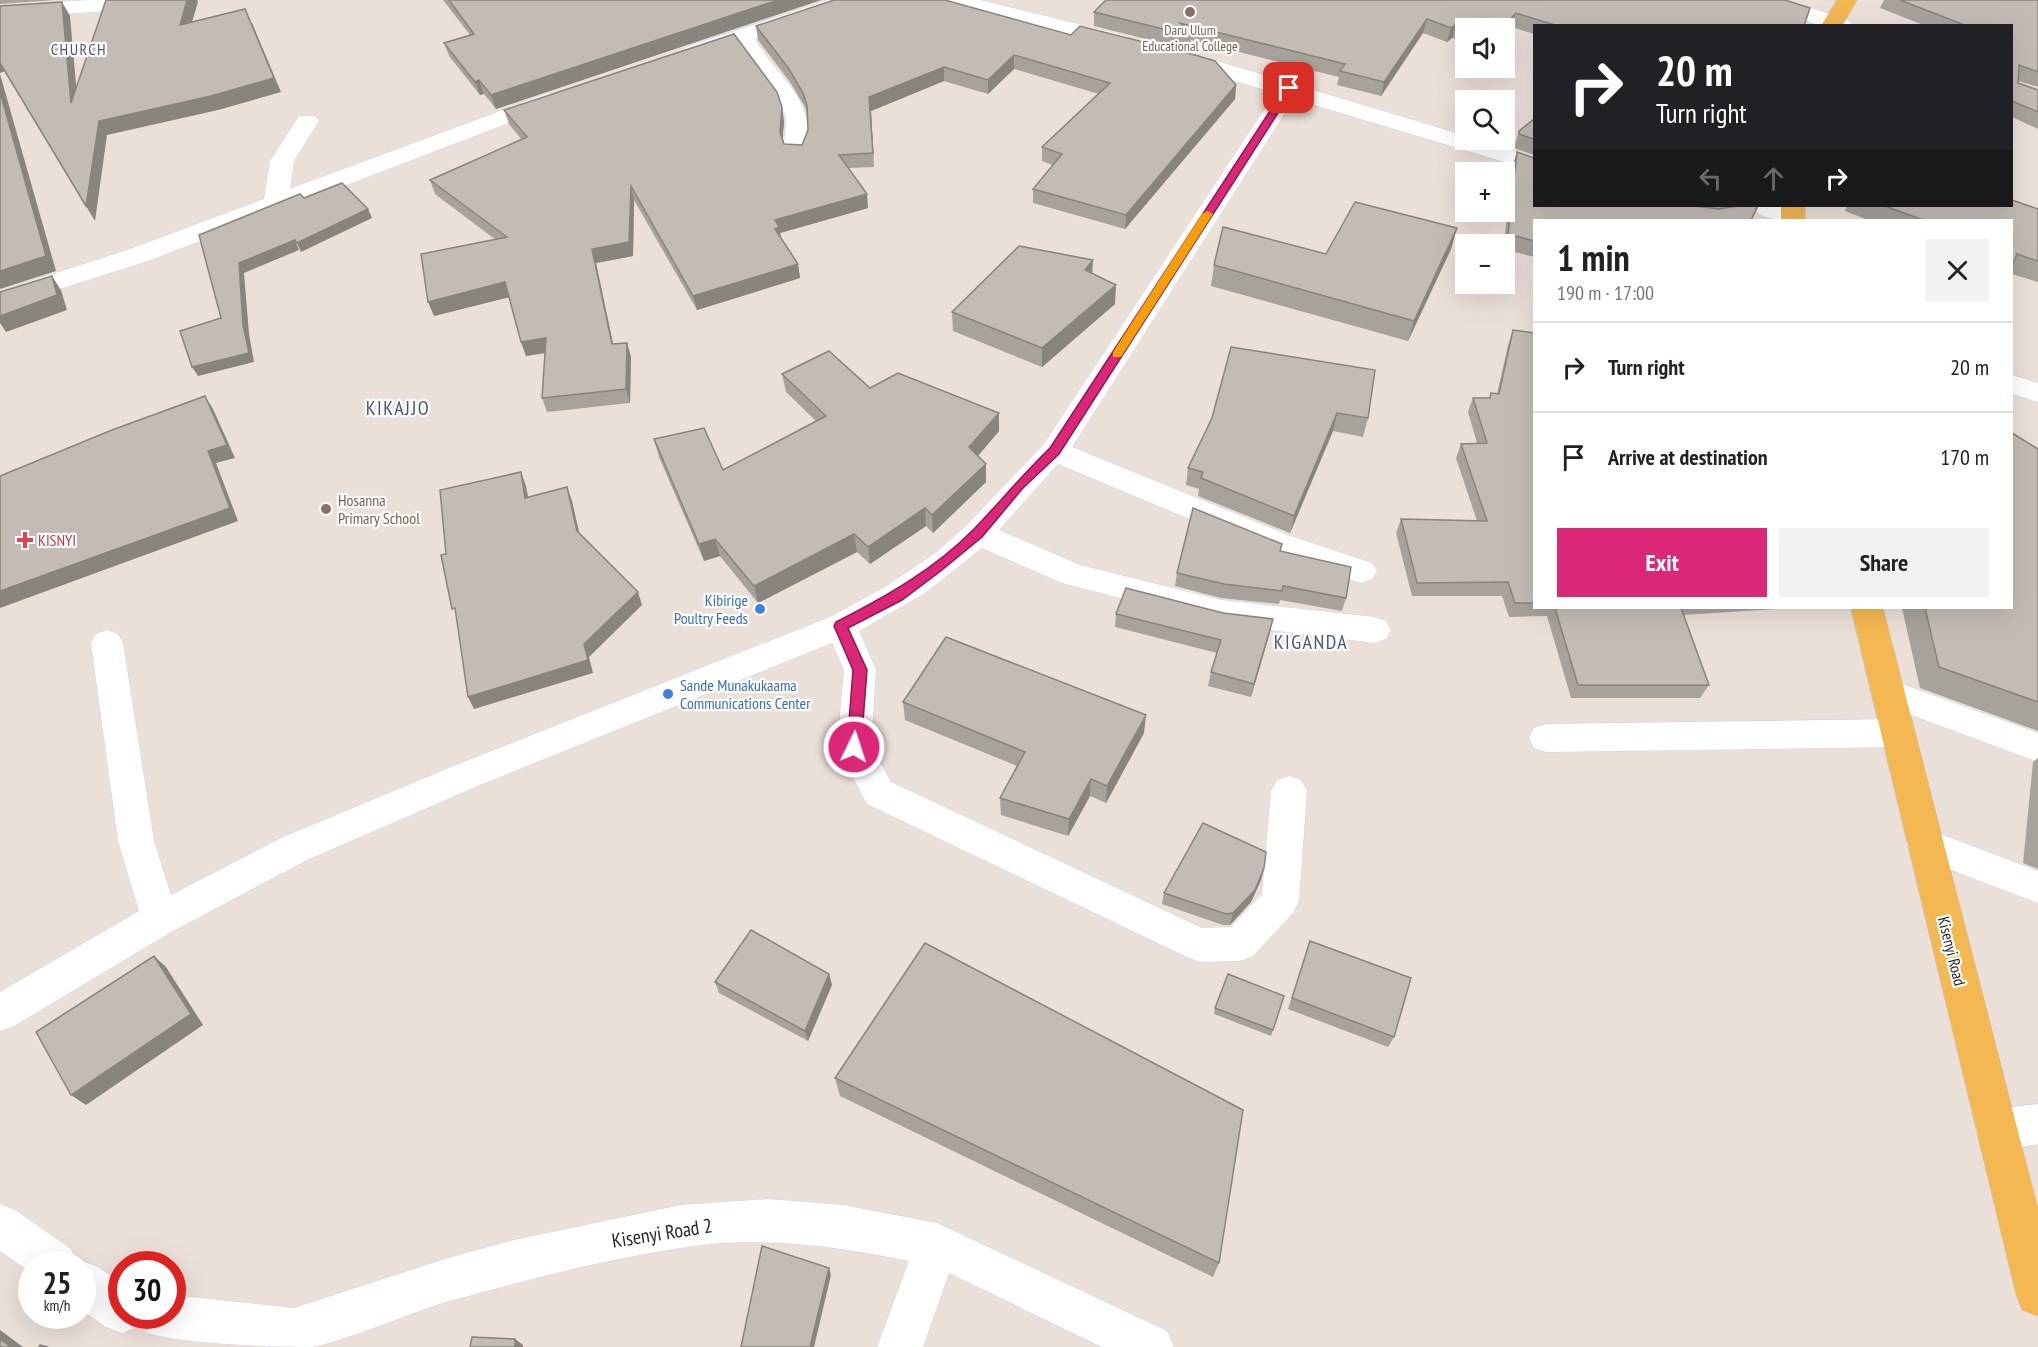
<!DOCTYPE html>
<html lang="en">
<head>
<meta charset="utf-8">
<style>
	:root { --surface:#fff; --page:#f2f2f2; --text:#202124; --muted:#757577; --line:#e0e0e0; --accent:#db2777 }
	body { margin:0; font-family:"PT Sans Narrow",sans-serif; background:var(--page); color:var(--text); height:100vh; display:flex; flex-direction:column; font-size:22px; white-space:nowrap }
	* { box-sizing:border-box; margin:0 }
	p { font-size:20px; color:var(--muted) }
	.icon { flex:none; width:33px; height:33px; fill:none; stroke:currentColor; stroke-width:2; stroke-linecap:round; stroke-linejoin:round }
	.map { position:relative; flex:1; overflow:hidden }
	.details { position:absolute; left:1533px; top:219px; width:480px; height:390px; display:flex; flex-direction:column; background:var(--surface); border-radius:0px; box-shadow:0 6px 24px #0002 }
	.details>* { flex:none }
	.guide { position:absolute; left:1533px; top:24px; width:480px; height:183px; border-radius:0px; box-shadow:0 6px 24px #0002; background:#202124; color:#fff; overflow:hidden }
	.tools { position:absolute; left:1455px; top:18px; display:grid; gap:12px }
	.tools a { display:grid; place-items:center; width:60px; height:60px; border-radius:0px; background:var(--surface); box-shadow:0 6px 24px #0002; font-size:30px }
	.speed { position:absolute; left:18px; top:1251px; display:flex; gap:12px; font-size:30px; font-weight:700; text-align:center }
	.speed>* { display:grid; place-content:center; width:78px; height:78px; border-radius:50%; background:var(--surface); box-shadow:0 6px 24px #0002; line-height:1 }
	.speed small { font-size:15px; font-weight:400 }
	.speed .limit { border:9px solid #d22; background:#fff; color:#111 }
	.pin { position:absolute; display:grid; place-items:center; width:51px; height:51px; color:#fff; margin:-26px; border-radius:12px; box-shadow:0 3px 9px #0006 }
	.me { position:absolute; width:66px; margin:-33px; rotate:4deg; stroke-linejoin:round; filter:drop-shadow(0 0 4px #0008) }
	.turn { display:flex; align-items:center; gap:21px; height:126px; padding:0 24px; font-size:27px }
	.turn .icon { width:78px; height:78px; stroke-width:2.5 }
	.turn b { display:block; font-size:42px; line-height:51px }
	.lanes { display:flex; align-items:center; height:57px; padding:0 24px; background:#0003; justify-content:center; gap:30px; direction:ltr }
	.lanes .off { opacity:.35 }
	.round { display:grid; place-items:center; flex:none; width:63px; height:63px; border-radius:0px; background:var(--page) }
	.headline { display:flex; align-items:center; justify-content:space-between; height:102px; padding:0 24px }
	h1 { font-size:36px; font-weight:700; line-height:45px }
	.cta { display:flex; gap:12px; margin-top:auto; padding:12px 24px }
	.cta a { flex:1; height:69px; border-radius:0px; background:var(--accent); color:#fff; font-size:24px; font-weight:700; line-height:69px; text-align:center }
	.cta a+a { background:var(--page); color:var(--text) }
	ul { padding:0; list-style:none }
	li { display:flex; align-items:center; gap:18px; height:90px; padding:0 24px; border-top:2px solid var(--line) }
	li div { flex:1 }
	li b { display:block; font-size:22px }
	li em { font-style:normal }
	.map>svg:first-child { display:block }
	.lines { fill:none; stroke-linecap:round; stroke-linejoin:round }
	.minor-casing { stroke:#cdd4e1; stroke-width:1 }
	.major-casing { stroke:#c3c3c3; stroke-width:1 }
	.minor { fill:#fff; fill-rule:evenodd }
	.major { fill:#f4b853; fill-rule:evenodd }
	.wall { fill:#a7a29b }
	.shaded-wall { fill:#88847e }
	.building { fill:#c2bcb4; stroke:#88847e; stroke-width:1.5 }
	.route { fill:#db2777; stroke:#8e194d; stroke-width:1.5 }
	.slow { fill:#f59e0b }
	.education-dot { fill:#8d6e63; stroke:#fff; stroke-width:2 }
	.health-dot { fill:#e0444e; stroke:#fff; stroke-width:2 }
	.shop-dot { fill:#3f7fe0; stroke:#fff; stroke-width:2 }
	.labels { text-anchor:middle; stroke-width:4.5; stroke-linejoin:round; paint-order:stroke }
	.far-education-label { font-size:14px; fill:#785e54; stroke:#fff }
	.far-quarter-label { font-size:16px; letter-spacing:1.5px; fill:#475779; stroke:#fff }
	.education-label { font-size:16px; fill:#785e54; stroke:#fff; text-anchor:start }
	.health-label { font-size:16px; fill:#be3a42; stroke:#fff; text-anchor:start }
	.shop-label { font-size:16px; fill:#366cbe; stroke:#fff; text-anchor:end }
	.street-label { font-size:16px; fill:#272727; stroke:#fff }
	.quarter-label { font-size:20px; letter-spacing:1.5px; fill:#475779; stroke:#fff }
	.near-street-label { font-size:20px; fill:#272727; stroke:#fff }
</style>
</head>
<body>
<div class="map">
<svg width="2038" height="1347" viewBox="0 0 2038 1347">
	<rect width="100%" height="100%" fill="#ebe0d8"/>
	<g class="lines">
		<defs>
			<g id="minor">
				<polygon points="88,0 196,0 193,4 186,6 0,18 0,6"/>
				<path d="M828 0H859L856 4 755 39C773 71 809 94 808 135 808 143 809 150 804 157H788C779 145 789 128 785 115 775 88 750 70 737 45L694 59 686 57 683 52 686 47Z"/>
				<polygon points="945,0 980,0 1127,36 1130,41 1127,46 1119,48 948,4"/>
				<polygon points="1758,0 1788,0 1850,21 1852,26 1820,26 1761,4"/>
				<polygon points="1177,49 1466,136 1466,140 1478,140 1534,157 1534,171 1294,99 1072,447 1288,535 1372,563 1377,571 1372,579 1361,583 1266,551 1058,464 999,530 1080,565 1221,600 1375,617 1386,621 1391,630 1386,639 1375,643 1221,624 1062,583 982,548 925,593 859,631 876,670 871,746 891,782 1202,928 1231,927 1262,894 1271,791 1277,780 1289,776 1301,780 1307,791 1299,901 1293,913 1253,956 1240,961 1200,962 1187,957 867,804 837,747 844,670 832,643 480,785 307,860 173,931 14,1026 0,1031 0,992 139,911 118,841 91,643 96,634 107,630 118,634 123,643 154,841 171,895 281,838 456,765 830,617 885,587 937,552 968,524 1044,444 1275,93 1169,61 1166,56 1169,51"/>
				<polygon points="548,93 556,95 559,100 556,105 148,261 0,308 0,291 130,249 264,199 270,161 299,116 315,116 319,121 294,161 290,189"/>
				<path d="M1751 206C1767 204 1795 202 1805 218L1804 220C1786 220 1762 222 1751 206Z"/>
				<polygon points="2012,375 2038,383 2038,402 2012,394"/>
				<polygon points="1888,679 2038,733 2038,762 1876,702 1871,692 1876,682"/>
				<polygon points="1898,719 1910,723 1915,733 1910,743 1898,747 1546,752 1534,748 1529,738 1534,728 1546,724"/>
				<polygon points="1925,828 2038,871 2038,903 1912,855 1907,844 1912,833"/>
				<polygon points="2038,1104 2038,1144 1997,1151 1982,1145 1976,1130 1982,1115 1997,1109"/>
				<path d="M769 1199 843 1205 937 1223 1167 1331 1174 1347H1102L949 1273 923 1347H877L909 1261C834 1246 757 1235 680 1248 603 1260 525 1280 450 1301 405 1314 356 1338 312 1347 279 1347 175 1344 145 1332L140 1320 138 1327 122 1333 106 1327 82 1310V1264H32V1273L0 1251V1204L15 1210 71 1249 77 1263 82 1261 98 1267 122 1284V1316H172V1295L294 1308 448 1258 514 1240 681 1205Z"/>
			</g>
			<g id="major">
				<polygon points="1837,0 1857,0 1842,26 1821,26"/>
				<rect x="1781" y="206" width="24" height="14"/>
				<polygon points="1851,608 1883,608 2038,1209 2038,1316 2022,1310 2016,1294"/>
			</g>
		</defs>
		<use href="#minor" class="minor-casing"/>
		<use href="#major" class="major-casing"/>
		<use href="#minor" class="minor"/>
		<use href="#major" class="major"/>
	</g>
	<g class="wall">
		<polygon points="0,0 55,0 0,4"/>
		<polygon points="443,0 821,0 496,109 484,94 480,95 449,56 444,43 470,35"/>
		<polygon points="834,0 1236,85 1235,99 1125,229 1033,203 1033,189 1053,165 1042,161 1042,147 1099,94 1014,69 988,94 944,81 871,111 874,167 848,168 868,208 780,233 781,239 798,264 800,278 697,310 634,200 633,256 596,263 613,344 627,343 631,357 630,403 547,412 542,398 545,353 526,356 509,297 434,316 496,240 435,194 430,180 522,140 509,124 504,110 784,121 782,140 784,144 802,145 808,130 808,116 805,107 790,82 758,40 756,26"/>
		<polygon points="1785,0 1804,26 1534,26 1534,34 1512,27 1504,28 1466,28 1466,43 1452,38 1447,42 1423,33 1381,96 1337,85 1339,77 1191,40 1190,50 1094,26 1094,12"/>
		<polygon points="1884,0 2038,0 2038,87 2018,81 2018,83 2038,90 2038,129 2012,117 2012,26 1926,26 1880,8"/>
		<polygon points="1534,119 1534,155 1514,148 1519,131"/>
		<polygon points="1517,152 1534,206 1712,208 1703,206 1758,206 1751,220 1534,220 1534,257 1504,249 1504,244 1512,167"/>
		<polygon points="1847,206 2012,206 2038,209 2038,282 2012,274 2012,220 1868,220 1845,211"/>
		<polygon points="1457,228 1451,249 1408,341 1211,286 1214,265 1326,254"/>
		<polygon points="1115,304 1042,367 953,331 952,312"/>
		<polygon points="1513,330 1534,333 1534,608 1791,608 1683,615 1709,685 1700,698 1571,698 1547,616 1509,617 1502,596 1412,596 1396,533 1401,519 1477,521 1456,458 1461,444 1477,443 1468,412 1473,398 1489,398 1491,393 1497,394 1508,345"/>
		<polygon points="1231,347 1368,418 1363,437 1333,431 1290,533 1198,496 1199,489 1186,485 1188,468 1212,418"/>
		<polygon points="782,374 870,388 999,431 978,456 986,482 933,533 926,526 870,564 857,552 758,603 720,556 704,561 659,457 654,439 723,470 816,421 786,392"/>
		<polygon points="2038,449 2038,731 1920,688 1902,608 2012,608"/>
		<polygon points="1282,544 1281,551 1346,598 1342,611 1280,600 1279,604 1221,598 1175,586 1177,573"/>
		<polygon points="1116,614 1270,632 1251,697 1208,686 1211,672 1217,653 1115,627"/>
		<polygon points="903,702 1144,733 1106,803 1090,796 1068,836 1001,815 1000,798 1017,766 905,720"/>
		<polygon points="2038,758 2038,869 2023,863 2033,762"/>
		<polygon points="1264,868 1261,880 1251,902 1230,925 1223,925 1162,904 1164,893"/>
		<polygon points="1310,941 1394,1037 1388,1047 1288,1009"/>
		<polygon points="829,974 832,985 808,1041 719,993 715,982"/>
		<polygon points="1284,996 1271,1036 1214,1014 1215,1008"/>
		<polygon points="835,1078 1219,1263 1213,1277 840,1096"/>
	</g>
	<g class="shaded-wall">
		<polygon points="187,0 197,0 198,2 187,39 180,25"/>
		<polygon points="778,0 821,0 496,109 491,95"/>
		<polygon points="62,2 70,16 79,118 71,103"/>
		<polygon points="1516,13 1512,27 1504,35 1504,28 1501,28"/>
		<polygon points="1427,19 1423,33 1381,96 1384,82"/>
		<polygon points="252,23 281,92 218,110 107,135 95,221 86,206 99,121"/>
		<polygon points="1456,24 1452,38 1447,42 1451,28"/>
		<polygon points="1014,55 1014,69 988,94 988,80"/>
		<polygon points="0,62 5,71 0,73"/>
		<polygon points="944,67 944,81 871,111 874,167 869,97"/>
		<polygon points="0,74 56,271 0,289"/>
		<polygon points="479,80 484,94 480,95 475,82"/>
		<polygon points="1236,85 1235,99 1125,229 1126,215"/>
		<polygon points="782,107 784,121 782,147 780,133"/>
		<polygon points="631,186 634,200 633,256 596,263 616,358 612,344 592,249"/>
		<polygon points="867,194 868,208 780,233 782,241 775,229 775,220"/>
		<polygon points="368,209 372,218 301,252 297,243"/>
		<polygon points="1457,228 1451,249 1408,341 1414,321"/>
		<polygon points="295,240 299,250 244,273 249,334 254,362 198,376 192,367 243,325 239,263"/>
		<polygon points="1093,260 1092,279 1085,270"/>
		<polygon points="798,264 800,278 697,310 693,296"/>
		<polygon points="52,276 61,290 67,310 6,332 0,323 0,316"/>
		<polygon points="505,282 510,297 434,316 428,302"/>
		<polygon points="1116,285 1115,304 1042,367 1042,348"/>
		<polygon points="546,338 551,352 526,356 521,342"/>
		<polygon points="627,343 631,357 630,403 626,389"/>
		<polygon points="205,396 213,409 235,458 216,463 238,521 0,608 0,591 208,451"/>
		<polygon points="999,413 999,431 970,465 969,447"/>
		<polygon points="1337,413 1333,431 1290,533 1294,516"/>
		<polygon points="986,464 986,482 933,533 932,515"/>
		<polygon points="521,472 526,486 531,512 525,498"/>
		<polygon points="567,487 572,501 582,545 577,531"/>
		<polygon points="925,508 926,526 870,564 868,547"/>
		<polygon points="854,534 857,552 758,603 754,586"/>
		<polygon points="715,539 720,556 704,561 699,544"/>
		<polygon points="638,592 642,605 589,657 593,673 474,709 468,697 584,644"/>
		<polygon points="1273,619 1270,632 1251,697 1254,684"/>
		<polygon points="1146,715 1144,733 1106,803 1107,786"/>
		<polygon points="1091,779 1090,796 1068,836 1069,819"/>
		<polygon points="1264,868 1261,880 1251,902 1230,925 1233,913"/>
		<polygon points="154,956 166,967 203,1025 86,1105 71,1095"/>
		<polygon points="829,974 832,985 808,1041 805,1031"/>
		<polygon points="829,1268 831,1275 814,1347 810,1347"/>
		<polygon points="0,1330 23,1347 11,1347 0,1339"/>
		<polygon points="515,1339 523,1345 523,1347 515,1347"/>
	</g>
	<g class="building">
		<polygon points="106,0 187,0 180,25 245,9 274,78 211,96 99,121 86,206 0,63 0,6 62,2 71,103"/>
		<polygon points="449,0 778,0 491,95 479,80 475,82 444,43 474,34"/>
		<polygon points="834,0 945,0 1071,35 1080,26 1195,55 1215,61 1236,85 1126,215 1033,189 1062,154 1042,147 1110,83 1014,55 988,80 944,67 869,97 873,153 839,155 867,194 775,220 779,227 775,229 798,264 693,296 631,186 629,242 592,249 612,344 627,343 626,389 542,398 546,338 521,342 505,282 428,302 421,254 507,237 430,180 527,137 504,110 734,34 777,92 782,107 780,133 784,144 802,145 808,130 807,106 803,93 789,69 756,26"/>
		<polygon points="1106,0 1785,0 1810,8 1804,26 1558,26 1516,13 1501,28 1468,28 1456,24 1451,28 1427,19 1384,82 1340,71 1345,64 1180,23 1192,36 1094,12"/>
		<polygon points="1900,0 2038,0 2038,72 2019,65 2018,83 2038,90 2038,112 2012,101 2012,26 1967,26"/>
		<polygon points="0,92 46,256 0,271"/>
		<polygon points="1534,119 1534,139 1519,134 1519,131"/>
		<polygon points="1517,152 1534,158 1534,206 1695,206 1719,209 1738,206 1758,206 1751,220 1534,220 1534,241 1508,234"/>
		<polygon points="342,183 368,209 297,243 295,240 239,263 243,325 249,353 192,367 180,331 221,318 199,235 300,194 304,198"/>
		<polygon points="2012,200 2038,209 2038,261 2017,254 2012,266 2012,220 1923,220 1885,206 2012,206"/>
		<polygon points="1355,202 1457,228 1414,321 1214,265 1223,227 1326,254"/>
		<polygon points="1019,246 1093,260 1085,270 1116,285 1042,348 952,312"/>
		<polygon points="52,276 57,295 0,316 0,292"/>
		<polygon points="1513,330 1534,333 1534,603 1515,603 1508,582 1417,583 1401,519 1487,521 1461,444 1487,443 1473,398 1490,398 1491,393 1499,394"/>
		<polygon points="1231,347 1375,370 1368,418 1337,413 1294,516 1201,478 1203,472 1188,468 1212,418"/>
		<polygon points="829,351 870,388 898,373 999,413 969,447 986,464 932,515 925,508 868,547 854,534 754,586 715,539 699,544 654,439 704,428 723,470 826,416 782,374"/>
		<polygon points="205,396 227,445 208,451 230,508 0,591 0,476 112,430"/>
		<polygon points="2012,433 2038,449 2038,702 1939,667 1925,608 2012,608"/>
		<polygon points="521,472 525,498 567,487 577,531 638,592 584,644 588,660 468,697 455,608 452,609 441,555 446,554 440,490"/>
		<polygon points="1193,508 1282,544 1280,551 1351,567 1346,598 1283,586 1282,591 1224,584 1177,573"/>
		<polygon points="1126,588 1223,613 1273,619 1254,684 1211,672 1221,640 1116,614"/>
		<polygon points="1555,608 1681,608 1709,685 1578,685"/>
		<polygon points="946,637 1146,715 1107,786 1091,779 1069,819 1000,798 1025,752 903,702"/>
		<polygon points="1203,823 1266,852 1264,868 1255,890 1233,913 1226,914 1164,893"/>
		<polygon points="751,930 829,974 805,1031 715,982"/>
		<polygon points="1310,941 1411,978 1394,1037 1292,998"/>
		<polygon points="925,943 1243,1110 1219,1263 835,1078"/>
		<polygon points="154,956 191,1014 71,1095 36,1032"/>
		<polygon points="1228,974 1284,996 1273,1030 1215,1008"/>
		<polygon points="762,1246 829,1268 810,1347 741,1347"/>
		<polygon points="472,1337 515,1339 515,1347 470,1347"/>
		<polygon points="0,1339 11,1347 0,1347"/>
		<polygon points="40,1345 48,1347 39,1347"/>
	</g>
	<path class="route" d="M1289 86 1294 88 1059 454 1023 488 982 537 942 570 902 600 848 628 867 670 861 747 854 753 849 751 847 747 853 670 834 626 836 622C885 597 935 569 974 529 1000 502 1023 474 1050 448L1285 88Z"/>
	<polygon class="slow" points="1207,211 1213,214 1121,357 1113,357 1113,352 1202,214"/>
	<g class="education-dot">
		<circle cx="1190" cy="12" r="6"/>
		<circle cx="326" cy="509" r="6"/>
	</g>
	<path class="health-dot" d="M22 531h6v6h6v6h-6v6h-6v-6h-6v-6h6z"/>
	<g class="shop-dot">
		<circle cx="760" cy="609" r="6"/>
		<circle cx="668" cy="694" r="6"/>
	</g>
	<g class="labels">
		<g class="far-education-label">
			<text x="1190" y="35">Daru Ulum<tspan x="1190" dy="16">Educational College</tspan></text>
		</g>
		<g class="far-quarter-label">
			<text x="79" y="55">CHURCH</text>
		</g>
		<g class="education-label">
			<text x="338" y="506">Hosanna<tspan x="338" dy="18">Primary School</tspan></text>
		</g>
		<g class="health-label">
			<text x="38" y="546">KISNYI</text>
		</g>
		<g class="shop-label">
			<text x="748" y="606">Kibirige<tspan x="748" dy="18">Poultry Feeds</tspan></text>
			<text x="680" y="691" text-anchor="start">Sande Munakukaama<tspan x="680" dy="18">Communications Center</tspan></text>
		</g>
		<g class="street-label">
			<text transform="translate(1952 951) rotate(76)" y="6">Kisenyi Road</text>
		</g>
		<g class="quarter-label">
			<text x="398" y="415">KIKAJJO</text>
			<text x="1311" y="649">KIGANDA</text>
		</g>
		<g class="near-street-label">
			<text transform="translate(662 1233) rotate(-9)" y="7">Kisenyi Road 2</text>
		</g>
	</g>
</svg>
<div class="tools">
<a><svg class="icon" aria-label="sound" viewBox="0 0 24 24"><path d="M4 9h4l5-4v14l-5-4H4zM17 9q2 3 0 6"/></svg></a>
<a><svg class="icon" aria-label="search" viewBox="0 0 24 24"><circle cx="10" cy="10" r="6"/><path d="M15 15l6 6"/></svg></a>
<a>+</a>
<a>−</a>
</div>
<div class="speed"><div>25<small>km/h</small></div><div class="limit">30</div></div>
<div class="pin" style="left:1289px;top:88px;background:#d93025"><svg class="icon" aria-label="arrive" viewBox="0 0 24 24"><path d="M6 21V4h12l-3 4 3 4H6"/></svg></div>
<svg class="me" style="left:854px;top:747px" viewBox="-20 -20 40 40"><circle r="17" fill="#db2777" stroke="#fff" stroke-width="3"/><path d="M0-11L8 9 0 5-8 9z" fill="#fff"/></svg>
<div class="guide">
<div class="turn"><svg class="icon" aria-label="right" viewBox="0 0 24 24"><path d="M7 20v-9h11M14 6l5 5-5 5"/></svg><div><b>20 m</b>Turn right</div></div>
<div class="lanes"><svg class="icon off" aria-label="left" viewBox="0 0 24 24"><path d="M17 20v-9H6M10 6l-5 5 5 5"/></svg><svg class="icon off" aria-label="ahead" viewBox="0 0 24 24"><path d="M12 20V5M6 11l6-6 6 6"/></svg><svg class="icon" aria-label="right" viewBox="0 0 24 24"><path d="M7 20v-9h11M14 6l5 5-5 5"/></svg></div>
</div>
<section class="details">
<div class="headline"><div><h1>1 min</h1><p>190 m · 17:00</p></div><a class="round"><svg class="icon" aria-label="close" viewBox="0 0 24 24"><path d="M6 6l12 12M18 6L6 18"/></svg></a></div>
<ul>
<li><svg class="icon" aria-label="right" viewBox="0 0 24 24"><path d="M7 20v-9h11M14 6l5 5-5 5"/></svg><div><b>Turn right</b></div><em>20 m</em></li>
<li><svg class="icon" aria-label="arrive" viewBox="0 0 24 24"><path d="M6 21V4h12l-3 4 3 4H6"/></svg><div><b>Arrive at destination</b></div><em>170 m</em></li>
</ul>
<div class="cta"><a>Exit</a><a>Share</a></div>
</section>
</div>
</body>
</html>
